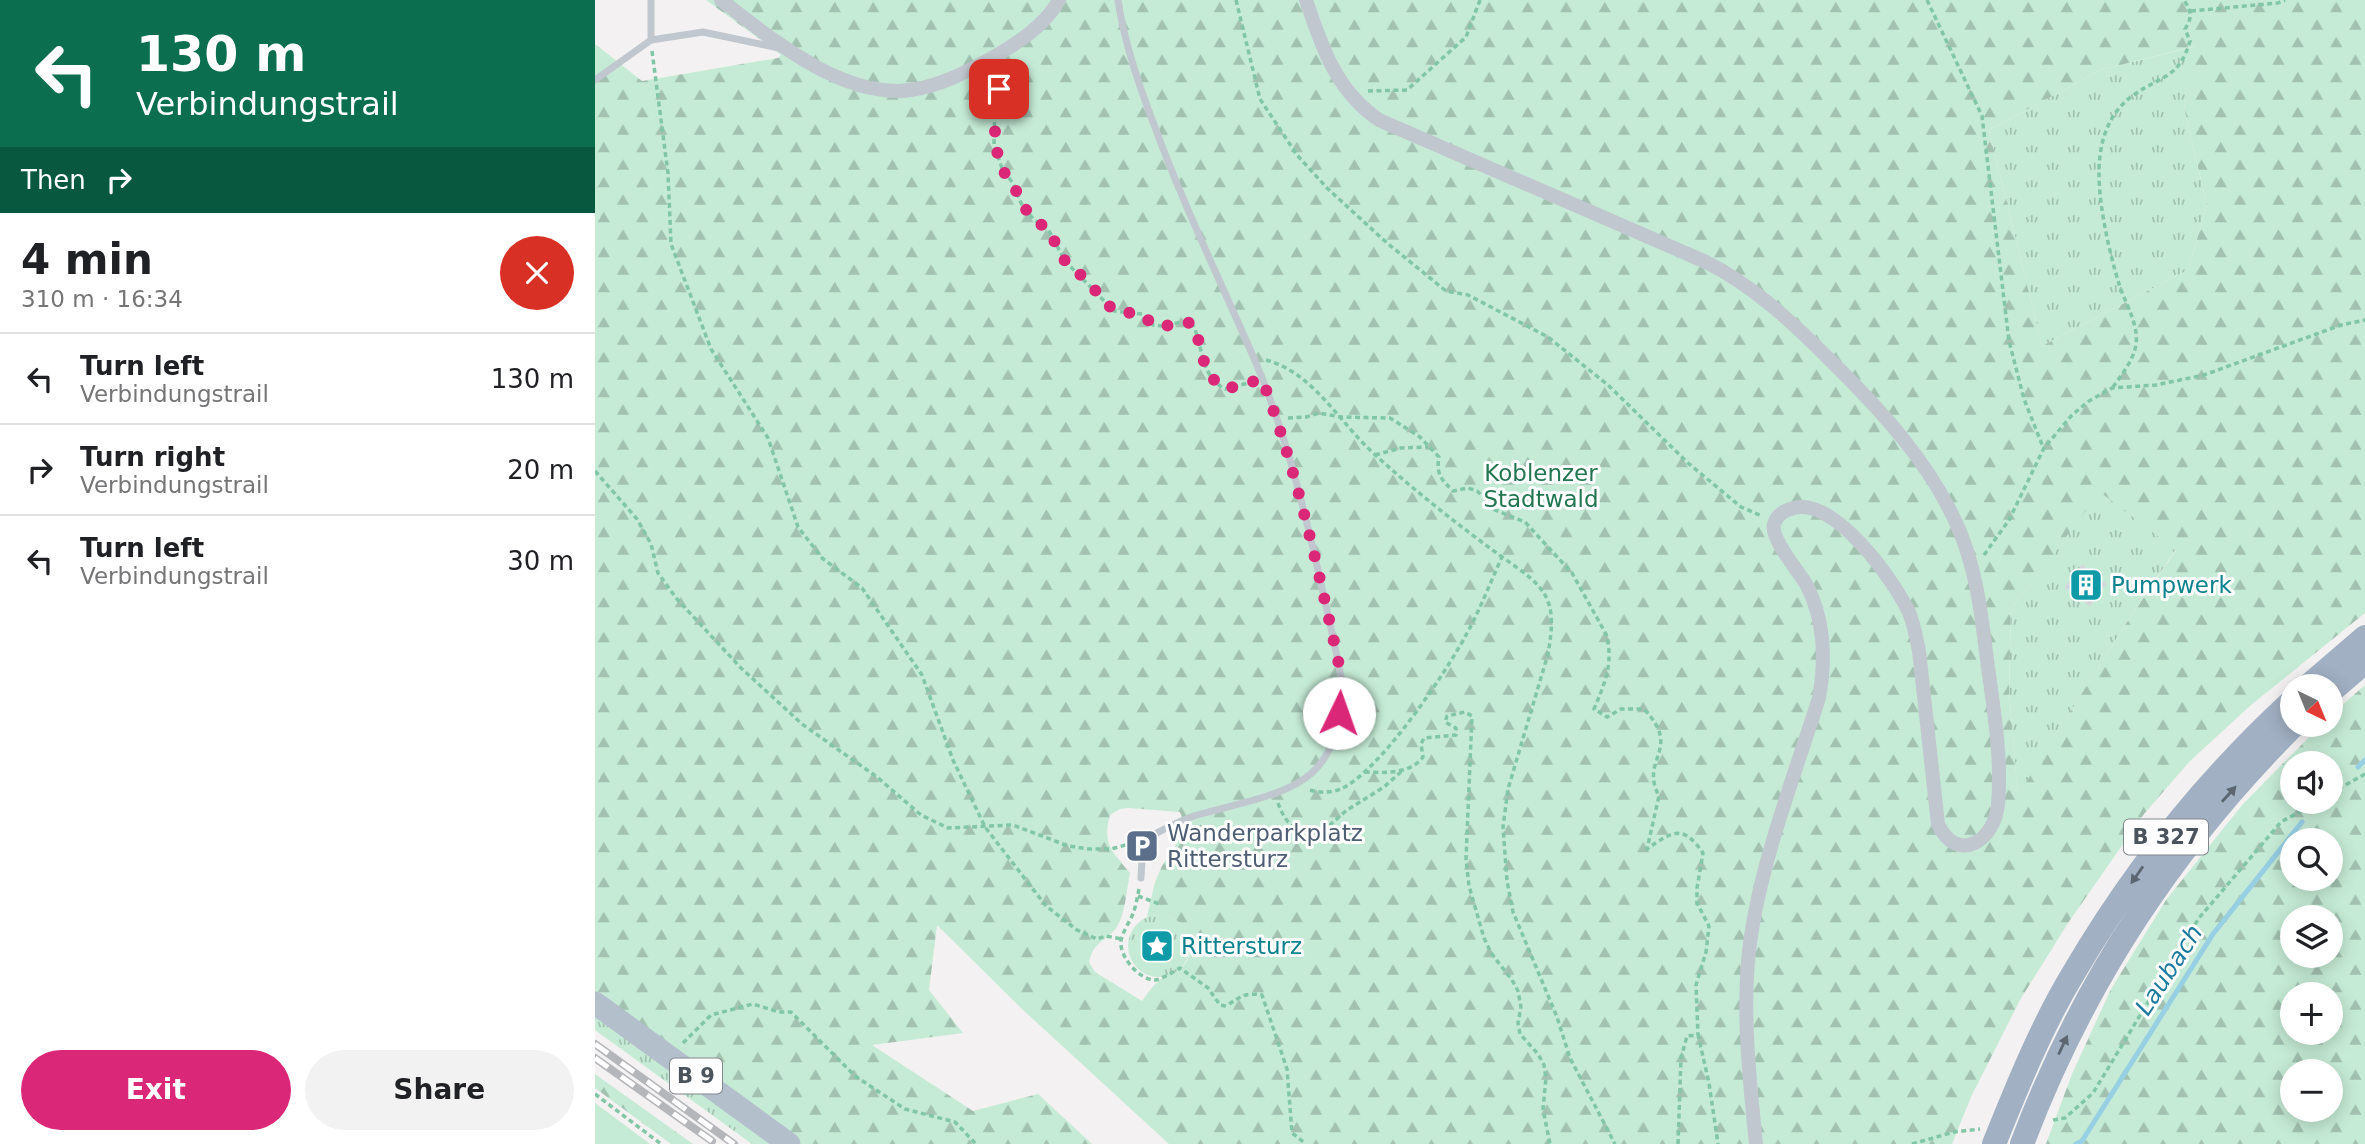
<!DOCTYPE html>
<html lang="en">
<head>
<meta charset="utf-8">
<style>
	:root { --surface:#fff; --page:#f2f2f2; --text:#202124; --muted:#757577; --line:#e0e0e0; --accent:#db2777 }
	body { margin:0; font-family:"DejaVu Sans",sans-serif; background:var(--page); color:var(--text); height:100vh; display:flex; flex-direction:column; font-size:26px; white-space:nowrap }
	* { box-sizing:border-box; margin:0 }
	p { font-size:23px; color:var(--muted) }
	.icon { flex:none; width:38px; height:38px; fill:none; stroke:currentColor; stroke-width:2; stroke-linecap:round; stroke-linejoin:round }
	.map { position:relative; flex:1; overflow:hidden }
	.side { display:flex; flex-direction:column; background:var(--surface); width:595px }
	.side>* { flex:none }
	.banner { background:#0b6e4f; color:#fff; overflow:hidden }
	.needle { width:46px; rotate:137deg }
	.controls { position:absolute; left:1685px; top:674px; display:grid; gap:14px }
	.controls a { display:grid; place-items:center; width:63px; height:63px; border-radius:50%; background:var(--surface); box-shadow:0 4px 18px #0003; font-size:35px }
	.pin { position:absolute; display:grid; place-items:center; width:60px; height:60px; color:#fff; margin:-30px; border-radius:14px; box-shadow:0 4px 10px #0006 }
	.me { position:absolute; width:77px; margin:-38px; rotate:3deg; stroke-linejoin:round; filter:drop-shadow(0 0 5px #0008) }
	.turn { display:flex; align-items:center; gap:24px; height:147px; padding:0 21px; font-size:32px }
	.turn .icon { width:91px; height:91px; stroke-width:2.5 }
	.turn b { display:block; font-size:49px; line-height:60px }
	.then { display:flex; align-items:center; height:66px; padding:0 21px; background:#0003; gap:14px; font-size:26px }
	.round { display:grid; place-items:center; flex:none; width:74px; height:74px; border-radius:37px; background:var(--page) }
	.head { display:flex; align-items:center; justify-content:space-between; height:119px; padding:0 21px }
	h1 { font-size:42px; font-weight:800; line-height:52px }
	.primary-button { display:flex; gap:14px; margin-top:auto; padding:14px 21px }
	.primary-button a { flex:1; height:80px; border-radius:42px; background:var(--accent); color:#fff; font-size:28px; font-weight:800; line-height:80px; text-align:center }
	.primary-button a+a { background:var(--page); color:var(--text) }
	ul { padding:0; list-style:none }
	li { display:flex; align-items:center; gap:21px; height:91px; padding:0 21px; border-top:2px solid var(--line) }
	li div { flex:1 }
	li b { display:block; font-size:26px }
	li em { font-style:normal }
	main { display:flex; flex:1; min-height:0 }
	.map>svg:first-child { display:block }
	.grass { fill:url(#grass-tufts) }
	.forest { fill:url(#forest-firs); fill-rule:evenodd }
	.garden { fill:#c5ebd6 }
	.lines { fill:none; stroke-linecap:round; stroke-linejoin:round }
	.stream { stroke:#97cfe3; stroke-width:5 }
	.building { fill:#cbcdd3; stroke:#d6d7db; stroke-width:2 }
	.path { stroke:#80c6a7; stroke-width:3.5; stroke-dasharray:5 3.5; stroke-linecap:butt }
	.service { stroke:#c1c7ce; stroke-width:7 }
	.minor { stroke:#c1c7ce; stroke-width:14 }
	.primary { stroke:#b4bfcc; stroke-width:23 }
	.trunk { stroke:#a1b0c3; stroke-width:24 }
	.rail-casing { stroke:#b4b6ba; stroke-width:8 }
	.rail { stroke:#fff; stroke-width:5; stroke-dasharray:16; stroke-linecap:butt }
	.oneway { fill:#5c6671 }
	.route { stroke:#db2777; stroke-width:12; stroke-dasharray:0 21.6 }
	.labels { text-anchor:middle; stroke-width:6; stroke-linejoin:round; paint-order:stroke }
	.shield { fill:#fff; stroke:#81878d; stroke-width:2 }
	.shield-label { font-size:21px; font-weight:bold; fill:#4b535c }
	.park-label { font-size:23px; fill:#227751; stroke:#fff }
	.culture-label { font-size:23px; fill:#0d838f; stroke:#fff; text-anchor:start }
	.service-label { font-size:23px; fill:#4e5e75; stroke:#fff; text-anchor:start }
	.water-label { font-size:24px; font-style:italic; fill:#1c7b9e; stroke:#fff }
</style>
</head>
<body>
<main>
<section class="side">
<div class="banner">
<div class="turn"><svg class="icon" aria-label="left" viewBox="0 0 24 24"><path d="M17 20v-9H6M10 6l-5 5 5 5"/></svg><div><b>130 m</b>Verbindungstrail</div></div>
<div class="then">Then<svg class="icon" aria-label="right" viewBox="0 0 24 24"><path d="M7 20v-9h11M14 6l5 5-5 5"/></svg></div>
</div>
<div class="head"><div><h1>4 min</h1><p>310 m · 16:34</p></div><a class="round" style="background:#d93025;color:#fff"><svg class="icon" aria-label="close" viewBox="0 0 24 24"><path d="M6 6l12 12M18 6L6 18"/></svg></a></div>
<ul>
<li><svg class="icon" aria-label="left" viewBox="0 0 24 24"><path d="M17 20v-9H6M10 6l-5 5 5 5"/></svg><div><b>Turn left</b><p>Verbindungstrail</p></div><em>130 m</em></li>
<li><svg class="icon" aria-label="right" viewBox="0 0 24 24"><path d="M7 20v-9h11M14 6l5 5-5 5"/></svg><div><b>Turn right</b><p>Verbindungstrail</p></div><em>20 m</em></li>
<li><svg class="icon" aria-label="left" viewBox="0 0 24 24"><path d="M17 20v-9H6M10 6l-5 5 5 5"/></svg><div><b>Turn left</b><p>Verbindungstrail</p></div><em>30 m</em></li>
</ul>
<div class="primary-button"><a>Exit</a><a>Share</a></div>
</section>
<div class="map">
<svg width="1770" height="1144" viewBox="0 0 1770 1144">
	<defs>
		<pattern id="grass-tufts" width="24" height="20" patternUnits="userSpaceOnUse" patternTransform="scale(1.75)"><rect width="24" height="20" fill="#c5ebd6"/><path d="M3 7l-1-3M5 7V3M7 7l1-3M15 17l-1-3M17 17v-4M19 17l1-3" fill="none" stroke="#a2c1b1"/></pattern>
		<pattern id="forest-firs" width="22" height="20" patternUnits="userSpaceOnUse" patternTransform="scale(1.75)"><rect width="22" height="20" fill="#c5ebd6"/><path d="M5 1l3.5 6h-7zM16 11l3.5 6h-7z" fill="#a2c1b1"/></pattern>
	</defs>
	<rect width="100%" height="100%" fill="#f3f1f1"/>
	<g class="grass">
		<polygon points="1601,46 1589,108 1612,205 1593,270 1447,346 1394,130 1506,70"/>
		<polygon points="1505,491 1581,549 1530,625 1423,796 1414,692 1416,609"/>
		<circle cx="564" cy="946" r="31"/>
		<polygon points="0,1014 178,1144 157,1144 0,1030"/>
	</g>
	<g class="forest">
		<path d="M111 0H1770V613L1656 705 1595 761 1549 814 1473 923 1425 1000 1376 1097 1357 1144H574L427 1009 342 925 334 990 368 1033 277 1045 378 1111 443 1094 497 1144H206L0 994V44L47 81 183 58 186 55ZM1600 46 1589 108 1612 205 1593 270 1447 346 1394 130 1506 70ZM1505 492 1581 550 1530 625 1423 795 1414 692 1416 609ZM534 808 585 812 591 829 567 866 560 882 552 917C563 914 575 915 584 922 596 933 600 953 588 966 583 973 576 974 569 977 560 982 553 993 547 1001L500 972 494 962C499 940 510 943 521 928 530 917 532 887 535 873 517 851 507 844 515 815L525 809Z"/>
		<path d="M1770 685V1144H1451L1477 1074 1516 989 1571 900 1648 804 1726 725 1736 724V715ZM1698 763H1736V802H1698ZM1698 840H1736V878H1698ZM1698 917H1736V956H1698ZM1698 994H1736V1032H1698ZM1698 1071H1736V1110H1698Z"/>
		<polygon points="0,1074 98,1144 76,1144 0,1088"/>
	</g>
	<polygon class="garden" points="0,1103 55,1144 0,1144"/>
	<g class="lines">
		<g class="stream">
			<polyline points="1763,767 1770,760"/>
			<polyline points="1481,1144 1487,1141 1618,934 1707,822"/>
		</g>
	</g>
	<polygon class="building" points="1487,566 1510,584 1495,605 1471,587"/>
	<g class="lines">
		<g class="path">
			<polyline points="641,0 665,99 702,155 732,188 792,243 851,291 873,295 953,337 1013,385 1093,463 1146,507 1167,516"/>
			<polyline points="1332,0 1387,116 1414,341 1429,399 1448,447"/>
			<polyline points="1596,11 1683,3 1690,0"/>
			<polyline points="57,51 73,173 76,244 116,349 173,438 203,527 227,558 267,588 327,675 358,760 390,827 451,906 482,930 502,939 511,936 526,939"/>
			<path d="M401 72 404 89 400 101 399 145 408 171 418 183 426 203 438 219 453 229 470 261 519 311 547 314 558 325 567 326 587 322 597 323C609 346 604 375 630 389L657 382"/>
			<polyline points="773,91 812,90 871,37 885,0"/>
			<path d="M671 360C717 372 743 420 776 451 817 489 862 524 907 557"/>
			<path d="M1518 387C1527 374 1538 361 1541 345 1544 324 1530 303 1524 284 1514 251 1504 207 1504 173 1504 142 1513 112 1540 94 1568 75 1584 78 1595 41L1590 29C1598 17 1596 11 1589 0"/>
			<path d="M693 418 711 417 724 413 746 417 795 418 825 437 844 457C841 474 846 479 858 491L873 488 882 491 895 502 900 510 930 522 977 573 1011 634C1019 662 1010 683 999 709L1012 717 1026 709H1049C1088 750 1044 758 1064 796L1052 849C1078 831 1088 824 1108 853L1102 888V903L1114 926 1111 952 1101 985 1103 1035"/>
			<polyline points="780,455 806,448 833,447"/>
			<polyline points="0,471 42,519 56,544 63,573 81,598 146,668 207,724 282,777 326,815 353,828 418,825 473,846 494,849 516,849 538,843"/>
			<polyline points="1389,555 1414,520 1449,448 1477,415 1494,401 1517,388 1561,385 1609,375 1746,325 1770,320"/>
			<path d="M770 772C789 773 816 774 828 757L826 744 829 738 861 735V728L850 722 852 716 870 712 877 716 871 859 874 886 889 938 896 953 917 980 923 991 926 1007 923 1023 925 1034 943 1054 949 1065 951 1078 948 1109 955 1144"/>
			<path d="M715 790C725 793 736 793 746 789 785 771 850 674 871 635 885 610 895 583 907 557 952 588 963 598 953 654L913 789 908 827 912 881 918 912 962 1017 975 1058 1020 1144"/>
			<polyline points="1736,793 1770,774"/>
			<path d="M683 803C691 825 702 836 728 831L752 810 789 787 807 771"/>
			<path d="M544 889C542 898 541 907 537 916 534 923 527 933 526 941 524 956 544 980 560 980 567 979 578 972 585 968L613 988 625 1005 631 1006C645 997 650 992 667 995L692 1069 697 1133 711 1144"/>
			<polyline points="543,896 567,905"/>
			<polyline points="88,1043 116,1015 158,1004 184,1012 196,1012 260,1076 310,1109 360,1122 381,1144"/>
			<polyline points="0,1094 66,1144"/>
			<polyline points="1458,1120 1470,1118 1498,1093 1604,918 1686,822 1722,802"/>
			<polyline points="1083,1144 1086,1058 1092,1036 1103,1035 1114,1083 1123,1144"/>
			<polyline points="1317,1144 1359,1132 1385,1129"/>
		</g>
		<g class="service">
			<path d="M523 0C529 42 543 83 558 122 587 202 624 278 658 356 689 428 708 503 725 579 732 611 740 644 746 677 748 791 692 790 602 815 584 820 565 832 548 840L546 878"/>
			<polyline points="56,40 56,0"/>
			<polyline points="0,80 56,40 108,32 184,48"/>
		</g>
		<g class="minor">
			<path d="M126 0C177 39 247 99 316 90 344 86 370 73 395 59 420 45 450 26 464 0"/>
			<path d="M711 0C727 47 741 91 784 120L1111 262C1159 286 1198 323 1235 360 1286 410 1338 466 1365 532 1383 575 1387 622 1393 667 1399 712 1407 759 1403 804 1400 841 1362 865 1343 824L1324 651C1321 637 1319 623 1313 610 1297 578 1240 498 1199 508 1190 510 1182 515 1179 524 1175 539 1203 570 1211 584 1230 620 1231 659 1224 698 1198 780 1160 877 1153 962 1148 1022 1155 1084 1161 1144"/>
		</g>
		<polyline class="primary" points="0,1003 194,1144"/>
		<g class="trunk">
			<polyline points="1713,686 1770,637"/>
			<polyline points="1736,691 1770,662"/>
			<path d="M1399 1144C1422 1087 1446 1027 1478 974 1537 873 1611 780 1698 700"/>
			<path d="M1427 1144C1488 982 1578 846 1700 724"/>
		</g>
		<defs>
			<g id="rail">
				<polyline points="0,1044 139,1144"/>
				<polyline points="0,1058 117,1141"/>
			</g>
		</defs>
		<use href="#rail" class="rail-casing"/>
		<use href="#rail" class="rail"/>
	</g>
	<defs><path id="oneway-solid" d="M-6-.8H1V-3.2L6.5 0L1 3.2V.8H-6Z" transform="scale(1.75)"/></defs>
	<g class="oneway">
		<use href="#oneway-solid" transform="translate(1634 794) rotate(-48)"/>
		<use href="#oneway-solid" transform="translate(1542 875) rotate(125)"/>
		<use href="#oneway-solid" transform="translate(1468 1045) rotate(-65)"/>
	</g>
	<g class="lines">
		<path class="route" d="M404 89 400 101V145L408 171 418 183 426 203 438 219 453 229 470 261 489 278 519 311 547 314 558 325 566 327 587 322 597 323C609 346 604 375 631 389L667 379C702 471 722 565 743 660L746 677 744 713"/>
	</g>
	<defs>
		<symbol id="building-square" viewBox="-11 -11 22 22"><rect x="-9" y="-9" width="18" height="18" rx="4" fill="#0f9aa8" stroke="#fff"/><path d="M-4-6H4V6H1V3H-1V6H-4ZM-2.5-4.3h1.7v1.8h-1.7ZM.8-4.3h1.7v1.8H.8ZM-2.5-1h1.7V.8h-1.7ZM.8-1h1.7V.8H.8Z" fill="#fff"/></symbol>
		<symbol id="parking-square" viewBox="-11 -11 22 22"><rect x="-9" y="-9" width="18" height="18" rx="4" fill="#5c6f8a" stroke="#fff"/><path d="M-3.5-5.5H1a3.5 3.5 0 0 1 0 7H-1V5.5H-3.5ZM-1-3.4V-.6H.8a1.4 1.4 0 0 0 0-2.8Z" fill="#fff"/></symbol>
		<symbol id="sight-square" viewBox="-11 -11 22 22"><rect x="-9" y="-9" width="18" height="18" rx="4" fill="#0f9aa8" stroke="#fff"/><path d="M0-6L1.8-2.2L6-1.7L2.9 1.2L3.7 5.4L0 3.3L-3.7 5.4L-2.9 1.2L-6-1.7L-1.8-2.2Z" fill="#fff"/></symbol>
	</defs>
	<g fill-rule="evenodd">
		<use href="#building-square" x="1472" y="566" width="38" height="38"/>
		<use href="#parking-square" x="528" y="827" width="38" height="38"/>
		<use href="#sight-square" x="543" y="927" width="38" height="38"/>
	</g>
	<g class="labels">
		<g class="shield">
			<rect x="1529" y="819.5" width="84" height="35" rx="5"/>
			<rect x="75" y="1058.5" width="52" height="35" rx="5"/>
		</g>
		<g class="shield-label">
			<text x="1571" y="844">B 327</text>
			<text x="101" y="1083">B 9</text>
		</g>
		<g class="park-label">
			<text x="946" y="481">Koblenzer<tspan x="946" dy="26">Stadtwald</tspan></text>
		</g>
		<g class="culture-label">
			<text x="1516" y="593">Pumpwerk</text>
			<text x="586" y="954">Rittersturz</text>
		</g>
		<g class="service-label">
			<text x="572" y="841">Wanderparkplatz<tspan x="572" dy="26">Rittersturz</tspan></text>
		</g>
		<g class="water-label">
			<text transform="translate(1574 970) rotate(-57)" y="8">Laubach</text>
		</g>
	</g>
</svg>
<div class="controls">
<a><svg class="needle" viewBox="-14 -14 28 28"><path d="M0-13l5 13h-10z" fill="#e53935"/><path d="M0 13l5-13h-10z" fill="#757577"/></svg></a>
<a><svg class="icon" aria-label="sound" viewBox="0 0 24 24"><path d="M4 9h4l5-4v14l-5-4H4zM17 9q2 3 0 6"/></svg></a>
<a><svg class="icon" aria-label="search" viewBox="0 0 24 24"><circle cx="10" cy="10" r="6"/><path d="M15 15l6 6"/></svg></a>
<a><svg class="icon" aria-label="layers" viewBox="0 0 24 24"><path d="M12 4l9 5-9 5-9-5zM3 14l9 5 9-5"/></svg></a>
<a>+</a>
<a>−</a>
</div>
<div class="pin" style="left:404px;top:89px;background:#d93025"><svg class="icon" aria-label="arrive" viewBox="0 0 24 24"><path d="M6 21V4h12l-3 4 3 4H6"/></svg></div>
<svg class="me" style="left:744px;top:713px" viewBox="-20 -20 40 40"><circle r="19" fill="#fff"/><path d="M0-13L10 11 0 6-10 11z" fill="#db2777"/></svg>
</div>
</main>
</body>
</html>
